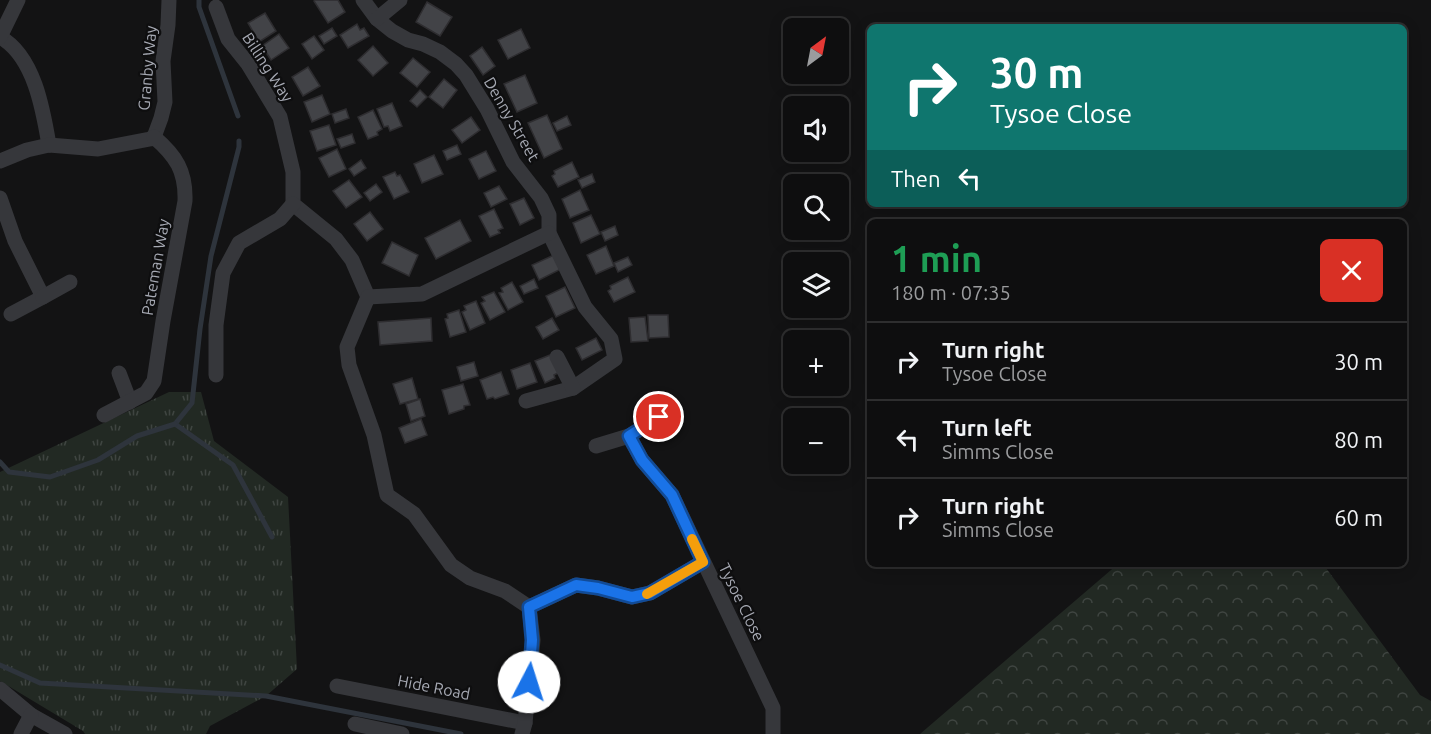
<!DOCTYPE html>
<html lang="en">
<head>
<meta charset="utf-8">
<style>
	:root { --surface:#0e0e0f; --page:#171718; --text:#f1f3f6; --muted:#9b9c9e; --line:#2e2e2f }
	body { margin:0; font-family:Ubuntu,sans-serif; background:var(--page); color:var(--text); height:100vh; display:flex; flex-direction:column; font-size:22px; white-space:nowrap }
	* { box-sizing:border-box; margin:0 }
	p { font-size:20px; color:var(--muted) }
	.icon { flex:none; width:33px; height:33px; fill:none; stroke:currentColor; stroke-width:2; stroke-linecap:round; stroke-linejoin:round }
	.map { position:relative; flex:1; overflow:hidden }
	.panel { position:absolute; left:867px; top:219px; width:540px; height:348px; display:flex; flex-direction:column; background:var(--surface); border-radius:9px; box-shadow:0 3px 15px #0003,0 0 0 2px var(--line) }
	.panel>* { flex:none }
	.top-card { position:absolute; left:867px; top:24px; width:540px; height:183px; border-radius:9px; box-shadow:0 3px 15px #0003,0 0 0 2px var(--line); background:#0f766e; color:#fff; overflow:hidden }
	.needle { width:39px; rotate:32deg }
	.fabs { position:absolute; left:783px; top:18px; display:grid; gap:12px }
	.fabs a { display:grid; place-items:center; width:66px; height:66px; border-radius:9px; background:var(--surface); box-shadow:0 3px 15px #0003,0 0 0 2px var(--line); font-size:30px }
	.pin { position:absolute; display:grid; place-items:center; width:51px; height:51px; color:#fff; margin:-26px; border:3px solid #fff; border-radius:50%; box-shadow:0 2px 6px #0007 }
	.me { position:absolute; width:66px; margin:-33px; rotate:5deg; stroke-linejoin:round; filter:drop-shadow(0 0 4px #0008) }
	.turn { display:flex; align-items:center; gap:21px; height:126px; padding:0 24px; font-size:27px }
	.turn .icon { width:78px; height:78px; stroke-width:2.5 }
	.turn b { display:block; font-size:42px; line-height:51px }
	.then { display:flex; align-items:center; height:57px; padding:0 24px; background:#0003; gap:12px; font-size:22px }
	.round { display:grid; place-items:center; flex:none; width:63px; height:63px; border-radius:9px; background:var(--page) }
	.headline { display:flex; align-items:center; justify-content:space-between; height:102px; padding:0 24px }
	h1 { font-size:36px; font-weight:600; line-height:45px; color:#1e9e55 }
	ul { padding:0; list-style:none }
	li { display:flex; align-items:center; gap:18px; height:78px; padding:0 24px; border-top:2px solid var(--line) }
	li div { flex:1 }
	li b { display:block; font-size:22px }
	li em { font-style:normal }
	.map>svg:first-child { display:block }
	.grass { fill:url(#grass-tufts) }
	.forest { fill:url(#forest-crowns) }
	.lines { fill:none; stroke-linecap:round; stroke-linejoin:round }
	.stream { stroke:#2e343c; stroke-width:5 }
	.building { fill:#424347; stroke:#2e2d30; stroke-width:1.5 }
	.street { stroke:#36373b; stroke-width:15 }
	.route-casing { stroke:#114b97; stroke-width:15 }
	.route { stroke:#1a73e8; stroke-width:10 }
	.slow { stroke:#f59e0b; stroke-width:10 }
	.labels { text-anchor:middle; stroke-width:4.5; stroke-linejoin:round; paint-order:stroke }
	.street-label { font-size:16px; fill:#a6a9b3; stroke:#0e0e0f }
</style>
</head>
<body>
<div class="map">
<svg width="1431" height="734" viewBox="0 0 1431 734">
	<defs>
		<pattern id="grass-tufts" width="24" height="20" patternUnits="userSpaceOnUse" patternTransform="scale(1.5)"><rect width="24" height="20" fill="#222923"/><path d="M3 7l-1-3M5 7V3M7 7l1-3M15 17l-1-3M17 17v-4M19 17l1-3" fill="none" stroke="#3f4541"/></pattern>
		<pattern id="forest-crowns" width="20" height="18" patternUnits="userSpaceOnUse" patternTransform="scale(1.5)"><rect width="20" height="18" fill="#222923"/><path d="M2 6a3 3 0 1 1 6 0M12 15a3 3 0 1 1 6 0" fill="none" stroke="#3f4541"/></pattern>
	</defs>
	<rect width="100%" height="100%" fill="#131314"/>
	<polygon class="grass" points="169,392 201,392 214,441 288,497 297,669 266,696 210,726 206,734 85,734 83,731 0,681 0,472"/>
	<polygon class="forest" points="1118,564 1323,564 1420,695 1431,701 1431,734 920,734"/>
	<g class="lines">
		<g class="stream">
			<polyline points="199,0 199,7 238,116"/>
			<polyline points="239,141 239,147 211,256 200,329 192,403 175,424 233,465 272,537"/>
			<polyline points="0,462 9,472 50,477 98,460 137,436 175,424"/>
			<polyline points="0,665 40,683 266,696 461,734"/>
		</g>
	</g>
	<g class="building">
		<polygon points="315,0 338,0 345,12 328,23 314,1"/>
		<polygon points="427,2 452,17 440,36 416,22"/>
		<polygon points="265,13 276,31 259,42 248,23"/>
		<polygon points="357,24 360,30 364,28 369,36 348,48 340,35"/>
		<polygon points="332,28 337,36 324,44 319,36"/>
		<polygon points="521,29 530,48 508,59 498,40"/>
		<polygon points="279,34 289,48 271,60 262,46"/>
		<polygon points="314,36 324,50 312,59 302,44"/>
		<polygon points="373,46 388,63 373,76 358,60"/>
		<polygon points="482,47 495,66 483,75 470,56"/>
		<polygon points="413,58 430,72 417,87 400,73"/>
		<polygon points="308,67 320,86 303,96 292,77"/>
		<polygon points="525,75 537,103 517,112 504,84"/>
		<polygon points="444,79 457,90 443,108 429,97"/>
		<polygon points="420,90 427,97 417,107 410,101"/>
		<polygon points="322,95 330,114 312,122 304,102"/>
		<polygon points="392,103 402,126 390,131 388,126 384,127 377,109"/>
		<polygon points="346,109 349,118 335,123 332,114"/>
		<polygon points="373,110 382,129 377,132 378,135 368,139 358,117"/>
		<polygon points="547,115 562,149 544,158 528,123"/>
		<polygon points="567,116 571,125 557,131 553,123"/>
		<polygon points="471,117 480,130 462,143 452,130"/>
		<polygon points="329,125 336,145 317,151 310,131"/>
		<polygon points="352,134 355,143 341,148 337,139"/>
		<polygon points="457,145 461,154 447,160 443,151"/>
		<polygon points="337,149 346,169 329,177 319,158"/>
		<polygon points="486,151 496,171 479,179 469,159"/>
		<polygon points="434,155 443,174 422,183 414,164"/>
		<polygon points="361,160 366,168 354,176 349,169"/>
		<polygon points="572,162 579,177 558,187 552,176 555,174 554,171"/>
		<polygon points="395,172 397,176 400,175 409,192 394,199 383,177"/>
		<polygon points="592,174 595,182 582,188 578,180"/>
		<polygon points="349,180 362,197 346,208 333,191"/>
		<polygon points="376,184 382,192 370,201 364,193"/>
		<polygon points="499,186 507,199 491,207 484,193"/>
		<polygon points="580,190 589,210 570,218 562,199"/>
		<polygon points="524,198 534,218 520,225 510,204"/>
		<polygon points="494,209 503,228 498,230 500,233 490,237 479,216"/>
		<polygon points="370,212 383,229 367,241 354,224"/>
		<polygon points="591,215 600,234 581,243 573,223"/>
		<polygon points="460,220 471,241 436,259 425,238"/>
		<polygon points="615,226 618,235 605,241 601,232"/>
		<polygon points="392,242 418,255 409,276 382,263"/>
		<polygon points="606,246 614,266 596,274 587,255"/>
		<polygon points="554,255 561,269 539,280 532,265"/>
		<polygon points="628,257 632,265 618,272 614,263"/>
		<polygon points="628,277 635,292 614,302 608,291 611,289 610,286"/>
		<polygon points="534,279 538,288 524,294 520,286"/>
		<polygon points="512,282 523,302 508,310 499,293 503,292 501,288"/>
		<polygon points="565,287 575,308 556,317 546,296"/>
		<polygon points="494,292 505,312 490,320 481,303 485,301 482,297"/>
		<polygon points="476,301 485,323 470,330 462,312 466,310 464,306"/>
		<polygon points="459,310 466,332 450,337 445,319 448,318 447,314"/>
		<polygon points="648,315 668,315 669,337 649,338"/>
		<polygon points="645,317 648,341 631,342 629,318"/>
		<polygon points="431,318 432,341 380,345 378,322"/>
		<polygon points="552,318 559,330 543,339 536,327"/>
		<polygon points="596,338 602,350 582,360 576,348"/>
		<polygon points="550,355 558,373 554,375 555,378 545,383 535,361"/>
		<polygon points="474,362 478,376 461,381 457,367"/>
		<polygon points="530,363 537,382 517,389 511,370"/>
		<polygon points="501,372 509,394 495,399 493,397 487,399 480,380"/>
		<polygon points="412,378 418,399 400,404 393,384"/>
		<polygon points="463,384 470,405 464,406 464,409 449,414 442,390"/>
		<polygon points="420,399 425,416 411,421 406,404"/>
		<polygon points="421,419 427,435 405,443 399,428"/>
	</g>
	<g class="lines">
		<g class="street">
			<polyline points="363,0 377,19 392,31 408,40 423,44 440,52 456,64 466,75 487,109 513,162 541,198 549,215 549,233 585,307 611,339 615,359 573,388 526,401"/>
			<polyline points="216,7 228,39 248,64 280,117 293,172 293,204 336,239 352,260 368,297"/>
			<polyline points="377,19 400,0"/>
			<path d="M0 37C34 56 43 109 49 145"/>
			<polyline points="0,37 18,0"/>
			<polyline points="154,137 161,118 165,102 163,61 168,25 169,0"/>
			<polyline points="0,161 27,150 49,145 98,149 150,139 154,137"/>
			<polyline points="0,198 15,241 43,297 11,314"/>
			<polyline points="43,297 70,282"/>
			<polyline points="557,357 573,388"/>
			<polyline points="119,373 130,402"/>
			<polyline points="216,375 216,325 223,273 239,243 280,219 293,204"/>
			<path d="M104 415 146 393 154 381 163 321 185 201C186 171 176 156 154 137"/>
			<polyline points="629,436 642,460 672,495 773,708 773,734"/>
			<polyline points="596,446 629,436 659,417"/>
			<polyline points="529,607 505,591 470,578 451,565 414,514 387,495 374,435 349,365 347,347 368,297 422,294 549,233"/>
			<polyline points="529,607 576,585 598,588 632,597 650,593 703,562"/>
			<polyline points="337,686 525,723"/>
			<polyline points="0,689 31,715 65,734"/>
			<polyline points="355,724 402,734"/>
			<polyline points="21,734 31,715"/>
			<polyline points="522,734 525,723 533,640 529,607"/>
		</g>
	</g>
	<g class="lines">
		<defs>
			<polyline id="route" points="529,682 532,640 529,607 576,585 598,588 632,597 650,593 703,562 672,495 642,460 629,436 659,417"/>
		</defs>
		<use href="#route" class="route-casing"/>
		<use href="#route" class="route"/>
		<polyline class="slow" points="647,594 703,562 692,539"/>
	</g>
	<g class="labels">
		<g class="street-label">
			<text transform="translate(268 67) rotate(57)" y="6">Billing Way</text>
			<text transform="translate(147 68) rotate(-85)" y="6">Granby Way</text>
			<text transform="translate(512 119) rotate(60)" y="6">Denny Street</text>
			<text transform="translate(155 267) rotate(-80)" y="6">Pateman Way</text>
			<text transform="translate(742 602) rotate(64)" y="6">Tysoe Close</text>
			<text transform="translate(434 687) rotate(11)" y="6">Hide Road</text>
		</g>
	</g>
</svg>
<div class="fabs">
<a><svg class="needle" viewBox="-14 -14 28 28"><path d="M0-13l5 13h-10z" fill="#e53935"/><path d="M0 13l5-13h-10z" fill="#9b9c9e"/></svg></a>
<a><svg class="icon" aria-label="sound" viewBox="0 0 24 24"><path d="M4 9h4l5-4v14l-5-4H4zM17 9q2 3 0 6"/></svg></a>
<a><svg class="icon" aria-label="search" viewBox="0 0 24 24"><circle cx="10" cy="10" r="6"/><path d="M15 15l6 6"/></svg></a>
<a><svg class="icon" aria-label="layers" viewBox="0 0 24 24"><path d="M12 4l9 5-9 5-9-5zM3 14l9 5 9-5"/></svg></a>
<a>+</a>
<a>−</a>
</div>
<div class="pin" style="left:659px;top:417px;background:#d93025"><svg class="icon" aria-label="arrive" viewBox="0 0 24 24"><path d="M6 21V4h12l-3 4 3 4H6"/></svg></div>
<svg class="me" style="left:529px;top:682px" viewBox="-20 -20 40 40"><circle r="19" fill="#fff"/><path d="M0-13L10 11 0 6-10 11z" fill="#1a73e8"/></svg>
<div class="top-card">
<div class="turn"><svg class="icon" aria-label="right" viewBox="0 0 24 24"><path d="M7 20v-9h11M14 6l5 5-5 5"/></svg><div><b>30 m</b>Tysoe Close</div></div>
<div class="then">Then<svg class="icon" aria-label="left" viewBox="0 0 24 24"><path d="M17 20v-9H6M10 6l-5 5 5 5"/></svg></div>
</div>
<section class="panel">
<div class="headline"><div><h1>1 min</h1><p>180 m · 07:35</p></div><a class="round" style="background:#d93025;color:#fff"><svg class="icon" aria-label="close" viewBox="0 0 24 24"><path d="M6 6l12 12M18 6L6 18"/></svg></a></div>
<ul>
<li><svg class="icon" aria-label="right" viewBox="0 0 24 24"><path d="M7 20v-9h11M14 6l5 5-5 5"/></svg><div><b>Turn right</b><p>Tysoe Close</p></div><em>30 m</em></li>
<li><svg class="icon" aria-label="left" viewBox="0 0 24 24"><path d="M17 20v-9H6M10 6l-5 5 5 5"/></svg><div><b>Turn left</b><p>Simms Close</p></div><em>80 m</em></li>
<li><svg class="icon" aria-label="right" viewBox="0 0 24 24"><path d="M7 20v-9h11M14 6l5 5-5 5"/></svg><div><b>Turn right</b><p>Simms Close</p></div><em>60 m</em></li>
</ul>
</section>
</div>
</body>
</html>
